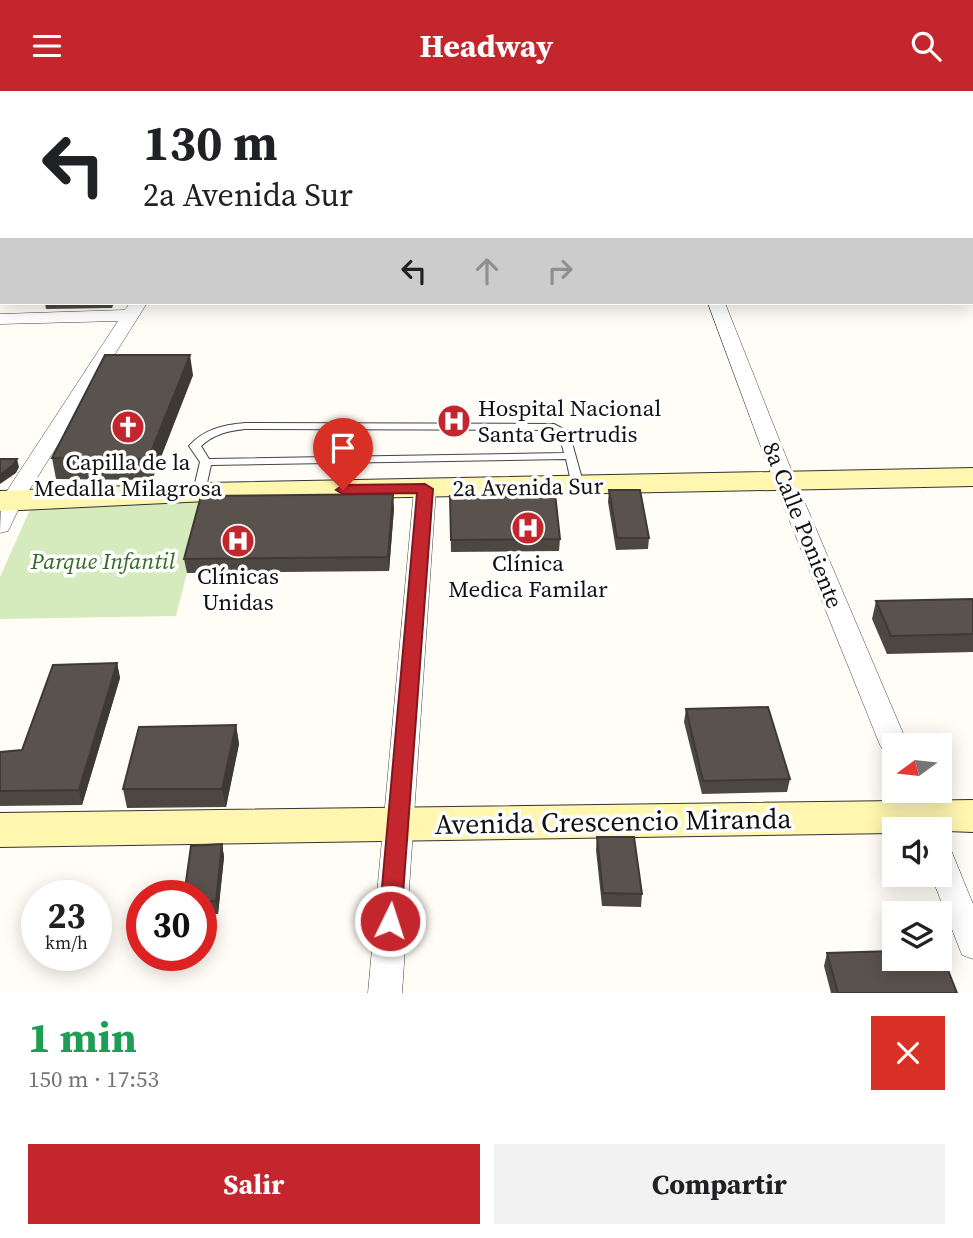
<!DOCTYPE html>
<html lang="es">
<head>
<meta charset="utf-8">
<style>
	:root { --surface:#fff; --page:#f2f2f2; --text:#202124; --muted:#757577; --accent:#c4262e }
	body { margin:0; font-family:"Source Serif 4",serif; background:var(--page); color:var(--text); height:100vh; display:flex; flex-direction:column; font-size:26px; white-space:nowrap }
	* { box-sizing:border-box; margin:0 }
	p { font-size:23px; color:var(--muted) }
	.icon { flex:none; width:38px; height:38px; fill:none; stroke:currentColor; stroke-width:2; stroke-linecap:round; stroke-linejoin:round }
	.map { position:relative; height:902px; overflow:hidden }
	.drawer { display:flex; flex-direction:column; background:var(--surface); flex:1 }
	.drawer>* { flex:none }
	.guide { position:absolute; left:0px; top:0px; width:973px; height:214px; box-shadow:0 4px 18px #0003; background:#fff; color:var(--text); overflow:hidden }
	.needle { width:46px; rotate:255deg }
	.buttons { position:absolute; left:882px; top:642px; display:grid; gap:14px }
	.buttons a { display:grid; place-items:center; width:70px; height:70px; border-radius:0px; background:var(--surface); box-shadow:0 4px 18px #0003; font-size:35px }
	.speed { position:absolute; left:21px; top:789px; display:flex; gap:14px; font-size:35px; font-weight:700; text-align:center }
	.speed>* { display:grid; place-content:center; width:91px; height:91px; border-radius:50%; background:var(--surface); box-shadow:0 4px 18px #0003; line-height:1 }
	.speed small { font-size:18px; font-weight:400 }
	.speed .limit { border:10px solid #d22; background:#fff; color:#111 }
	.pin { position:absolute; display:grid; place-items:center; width:60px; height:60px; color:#fff; margin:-72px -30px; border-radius:50% 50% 50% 0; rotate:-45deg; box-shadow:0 0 7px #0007 }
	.pin .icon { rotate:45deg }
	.me { position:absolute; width:77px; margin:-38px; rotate:4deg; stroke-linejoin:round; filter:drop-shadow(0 0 5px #0008) }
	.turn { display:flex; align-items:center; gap:24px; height:147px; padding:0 28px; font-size:32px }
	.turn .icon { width:91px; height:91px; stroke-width:2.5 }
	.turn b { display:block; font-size:49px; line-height:60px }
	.lanes { display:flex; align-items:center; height:66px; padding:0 28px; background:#0003; justify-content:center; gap:35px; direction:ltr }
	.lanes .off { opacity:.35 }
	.round { display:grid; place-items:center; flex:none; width:74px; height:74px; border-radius:0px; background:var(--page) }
	.summary { display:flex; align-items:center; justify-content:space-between; height:119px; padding:0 28px }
	h1 { font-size:42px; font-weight:700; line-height:52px; color:#1e9e55 }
	.primary-button { display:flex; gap:14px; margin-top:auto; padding:14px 28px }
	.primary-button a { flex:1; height:80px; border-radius:0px; background:var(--accent); color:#fff; font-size:28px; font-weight:700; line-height:80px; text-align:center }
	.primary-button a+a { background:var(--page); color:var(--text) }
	header { display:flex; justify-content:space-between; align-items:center; height:91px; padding:0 28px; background:var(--accent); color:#fff; font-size:32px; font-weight:700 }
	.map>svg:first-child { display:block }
	.green { fill:#d5ebbd }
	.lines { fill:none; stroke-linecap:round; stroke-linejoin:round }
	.service-casing { stroke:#444; stroke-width:2 }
	.minor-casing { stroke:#444; stroke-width:1 }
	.secondary-casing { stroke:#333; stroke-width:2 }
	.service { fill:#fff; fill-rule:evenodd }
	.minor { fill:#fff; fill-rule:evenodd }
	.secondary { fill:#fff6b0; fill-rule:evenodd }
	.wall { fill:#4d4742 }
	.shaded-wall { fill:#3f3936 }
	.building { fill:#5a524d; stroke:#3f3936; stroke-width:2 }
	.route { fill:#c4262e; stroke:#7f191e; stroke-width:2 }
	.labels { text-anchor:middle; stroke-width:7; stroke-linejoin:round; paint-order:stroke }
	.poi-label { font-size:23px; fill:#111; stroke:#fff }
	.street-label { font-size:23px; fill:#111; stroke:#fff }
	.park-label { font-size:23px; font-style:italic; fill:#2f6b1f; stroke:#fff }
	.near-street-label { font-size:28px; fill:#111; stroke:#fff }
</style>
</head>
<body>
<header><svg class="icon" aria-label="menu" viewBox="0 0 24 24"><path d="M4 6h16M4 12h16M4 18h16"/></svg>Headway<svg class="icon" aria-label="search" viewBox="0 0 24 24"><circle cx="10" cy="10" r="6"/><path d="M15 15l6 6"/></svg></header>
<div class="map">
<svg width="973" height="902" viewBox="0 0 973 902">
	<rect width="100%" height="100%" fill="#fffdf5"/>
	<polygon class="green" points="205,411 176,525 0,528 0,486 32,414"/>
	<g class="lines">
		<defs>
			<path id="service" d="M245 332 554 333 569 341 584 395 578 398 572 395 566 368 211 374 205 401 199 404 195 403 193 401 200 371 189 355C204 338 223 334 245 332ZM245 338 552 339 559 343 564 362 209 368 201 355C214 343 228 340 245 338Z"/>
			<g id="minor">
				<rect x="266" y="0" width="12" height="2"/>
				<polygon points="612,0 624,0 625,2 613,2"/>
				<polygon points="950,0 962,0 963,2 951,2"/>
				<rect x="0" y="22" width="2" height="8"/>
				<rect x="971" y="105" width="2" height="8"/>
				<rect x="0" y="109" width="2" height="8"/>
				<polygon points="971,188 973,189 973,200 971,200"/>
				<polygon points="130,212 147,212 23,409 8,440 0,442 1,409 118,230 0,233 0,223 125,219"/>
				<polygon points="708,212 725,212 796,391 908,654 894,654 894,664 884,661 880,654 774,391"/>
				<polygon points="425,392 433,393 436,398 402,902 368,902 414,398 417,393"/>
				<polygon points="899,700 927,700 944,738 940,746 940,738 914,738"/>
				<polygon points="940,755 951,759 973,813 973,868 962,864 931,784 940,784"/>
			</g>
			<g id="secondary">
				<polygon points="973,377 973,395 207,410 0,420 0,400 207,392"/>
				<polygon points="973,709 973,741 894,738 894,742 0,756 0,722"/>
			</g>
		</defs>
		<use href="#service" class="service-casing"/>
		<use href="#minor" class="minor-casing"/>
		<use href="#secondary" class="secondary-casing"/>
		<use href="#service" class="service"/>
		<use href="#minor" class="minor"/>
		<use href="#secondary" class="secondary"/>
	</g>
	<g class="wall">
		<polygon points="45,212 114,212 112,217 46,218"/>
		<polygon points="193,284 152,389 56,388 52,367"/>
		<polygon points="609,399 649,447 648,458 616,459 608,411"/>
		<polygon points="450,405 560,448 559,460 451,461"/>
		<polygon points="394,417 389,480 187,482 184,468"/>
		<polygon points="973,508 973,561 887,563 872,528 876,510"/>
		<polygon points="117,572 120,587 82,714 0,715 0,661 22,659"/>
		<polygon points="686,618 790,688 787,701 702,703 684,631"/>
		<polygon points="236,634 239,653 226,716 127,717 123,698"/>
		<polygon points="597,746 642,803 641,816 602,815 596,759"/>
		<polygon points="222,753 224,766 218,823 201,824 201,805"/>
		<polygon points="827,862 957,902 831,902 824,875"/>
	</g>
	<g class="shaded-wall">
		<polygon points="190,264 193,284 152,389 148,368"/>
		<polygon points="17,368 19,376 16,382 0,393 0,384"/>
		<polygon points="393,403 394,417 389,480 388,466"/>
		<polygon points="117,572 120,587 82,714 79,699"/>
		<polygon points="236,634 239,653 226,716 222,698"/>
		<polygon points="222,753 224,766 218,823 216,810"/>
	</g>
	<g class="building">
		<polygon points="164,0 250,0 250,2 163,2"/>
		<polygon points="105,264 190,264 148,368 52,367"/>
		<polygon points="0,368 17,368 13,374 0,384"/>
		<polygon points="609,399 640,399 649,447 617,447"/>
		<polygon points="555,402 560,448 451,449 450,405"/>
		<polygon points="393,403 388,466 184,468 201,405"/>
		<polygon points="973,508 973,543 891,545 876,510"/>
		<polygon points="117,572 79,699 0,700 0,661 22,659 53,574"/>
		<polygon points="768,616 790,688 703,690 686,618"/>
		<polygon points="236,634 222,698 123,698 139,636"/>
		<polygon points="597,746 634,746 642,803 603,802"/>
		<polygon points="222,753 216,810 201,811 201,805 184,805 191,755"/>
		<polygon points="940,859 957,902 838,902 827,862 894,860 894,868 940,868"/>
	</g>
	<polygon class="route" points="425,393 433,398 401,830 398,836 390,839 382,836 379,830 417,402 343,403 336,399 343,394"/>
	<defs>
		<symbol id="hospital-disc" viewBox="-11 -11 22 22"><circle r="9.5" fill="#c4262e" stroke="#fff"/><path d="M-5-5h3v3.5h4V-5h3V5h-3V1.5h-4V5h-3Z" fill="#fff"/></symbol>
		<symbol id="church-disc" viewBox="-11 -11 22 22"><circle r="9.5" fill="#c4262e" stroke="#fff"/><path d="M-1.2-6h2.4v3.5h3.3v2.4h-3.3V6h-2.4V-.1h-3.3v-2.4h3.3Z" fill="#fff"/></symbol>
	</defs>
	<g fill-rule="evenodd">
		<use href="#hospital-disc" x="435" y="311" width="38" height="38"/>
		<use href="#church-disc" x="109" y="317" width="38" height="38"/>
		<use href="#hospital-disc" x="509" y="418" width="38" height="38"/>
		<use href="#hospital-disc" x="219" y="431" width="38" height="38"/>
	</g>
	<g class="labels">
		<g class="poi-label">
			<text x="478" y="325" text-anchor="start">Hospital Nacional<tspan x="478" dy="26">Santa Gertrudis</tspan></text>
			<text x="128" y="379">Capilla de la<tspan x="128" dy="26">Medalla Milagrosa</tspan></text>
			<text x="528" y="480">Clínica<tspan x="528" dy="26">Medica Familar</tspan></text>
			<text x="238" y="493">Clínicas<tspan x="238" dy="26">Unidas</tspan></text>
		</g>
		<g class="street-label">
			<text transform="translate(528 396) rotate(-1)" y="8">2a Avenida Sur</text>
			<text transform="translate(803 434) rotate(68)" y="8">8a Calle Poniente</text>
		</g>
		<g class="park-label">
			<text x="103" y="478">Parque Infantil</text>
		</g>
		<g class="near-street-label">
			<text transform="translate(613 730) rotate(-1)" y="10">Avenida Crescencio Miranda</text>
		</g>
	</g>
</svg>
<div class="buttons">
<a><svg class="needle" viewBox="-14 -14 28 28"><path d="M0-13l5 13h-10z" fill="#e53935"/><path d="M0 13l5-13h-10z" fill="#757577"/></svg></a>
<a><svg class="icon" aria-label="sound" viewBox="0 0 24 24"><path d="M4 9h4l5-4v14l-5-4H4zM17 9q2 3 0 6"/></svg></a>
<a><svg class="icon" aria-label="layers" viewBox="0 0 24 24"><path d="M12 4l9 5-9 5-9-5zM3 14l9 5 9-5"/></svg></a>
</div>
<div class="speed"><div>23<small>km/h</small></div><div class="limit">30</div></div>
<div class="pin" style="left:343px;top:399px;background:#d93025"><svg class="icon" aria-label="arrive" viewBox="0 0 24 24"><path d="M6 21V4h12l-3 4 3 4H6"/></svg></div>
<svg class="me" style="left:390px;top:830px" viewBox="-20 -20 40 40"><circle r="17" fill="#c4262e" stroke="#fff" stroke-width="3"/><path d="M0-11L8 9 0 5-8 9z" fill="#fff"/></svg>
<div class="guide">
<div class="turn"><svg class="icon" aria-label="left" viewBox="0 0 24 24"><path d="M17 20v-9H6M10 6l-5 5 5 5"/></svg><div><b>130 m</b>2a Avenida Sur</div></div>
<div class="lanes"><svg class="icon" aria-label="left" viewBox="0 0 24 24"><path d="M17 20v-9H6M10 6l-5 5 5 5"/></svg><svg class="icon off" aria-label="ahead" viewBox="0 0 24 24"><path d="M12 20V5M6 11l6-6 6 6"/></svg><svg class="icon off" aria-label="right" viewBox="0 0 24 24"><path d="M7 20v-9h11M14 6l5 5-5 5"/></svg></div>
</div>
</div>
<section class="drawer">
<div class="summary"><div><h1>1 min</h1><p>150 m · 17:53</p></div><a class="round" style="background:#d93025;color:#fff"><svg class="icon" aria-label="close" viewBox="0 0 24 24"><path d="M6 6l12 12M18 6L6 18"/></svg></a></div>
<div class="primary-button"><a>Salir</a><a>Compartir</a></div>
</section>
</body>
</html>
